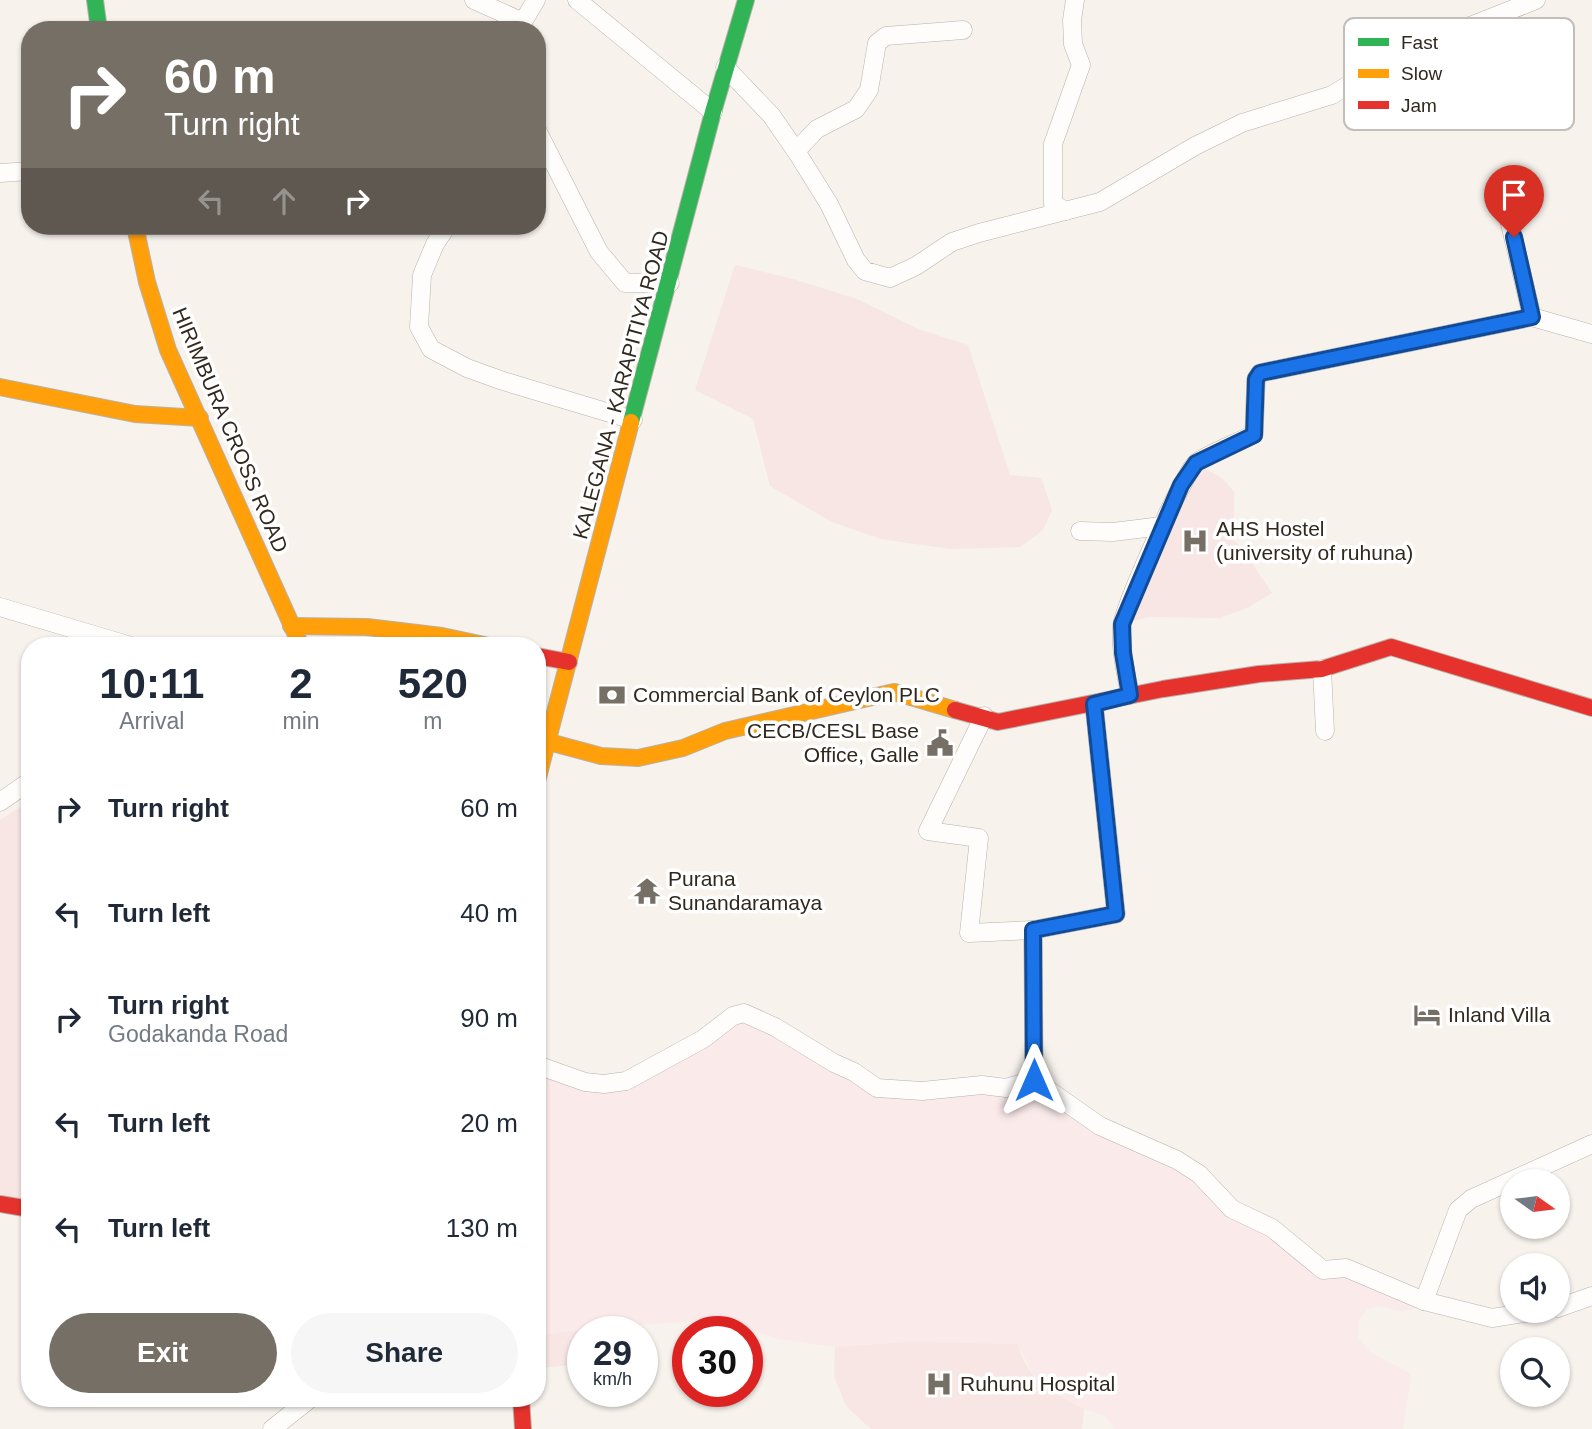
<!DOCTYPE html>
<html lang="en">
<head>
<meta charset="utf-8">
<style>
	:root { --surface:#fff; --page:#f6f6f7; --text:#1f2937; --muted:#747a83; --accent:#766f66 }
	body { margin:0; font-family:Arial,sans-serif; background:var(--page); color:var(--text); height:100vh; display:flex; flex-direction:column; font-size:26px; white-space:nowrap }
	* { box-sizing:border-box; margin:0 }
	p { font-size:23px; color:var(--muted) }
	.icon { flex:none; width:38px; height:38px; fill:none; stroke:currentColor; stroke-width:2; stroke-linecap:round; stroke-linejoin:round }
	.map { position:relative; flex:1; overflow:hidden }
	.panel { position:absolute; left:21px; top:637px; width:525px; height:770px; display:flex; flex-direction:column; background:var(--surface); border-radius:28px; box-shadow:0 2px 5px #0004 }
	.panel>* { flex:none }
	.guide { position:absolute; left:21px; top:21px; width:525px; height:214px; border-radius:28px; box-shadow:0 2px 5px #0004; background:#766f66; color:#fff; overflow:hidden }
	.needle { width:46px; rotate:104deg }
	.controls { position:absolute; left:1500px; top:1169px; display:grid; gap:14px }
	.controls a { display:grid; place-items:center; width:70px; height:70px; border-radius:50%; background:var(--surface); box-shadow:0 2px 5px #0004; font-size:35px }
	.speed { position:absolute; left:567px; top:1316px; display:flex; gap:14px; font-size:35px; font-weight:700; text-align:center }
	.speed>* { display:grid; place-content:center; width:91px; height:91px; border-radius:50%; background:var(--surface); box-shadow:0 2px 5px #0004; line-height:1 }
	.speed small { font-size:18px; font-weight:400 }
	.speed .limit { border:10px solid #d22; background:#fff; color:#111 }
	.pin { position:absolute; display:grid; place-items:center; width:60px; height:60px; color:#fff; margin:-72px -30px; border-radius:50% 50% 50% 0; rotate:-45deg; box-shadow:0 0 7px #0007 }
	.pin .icon { rotate:45deg }
	.me { position:absolute; width:77px; margin:-38px; rotate:0deg; stroke-linejoin:round; filter:drop-shadow(0 0 5px #0008) }
	.turn { display:flex; align-items:center; gap:24px; height:147px; padding:0 28px; font-size:32px }
	.turn .icon { width:91px; height:91px; stroke-width:2.5 }
	.turn b { display:block; font-size:49px; line-height:60px }
	.lanes { display:flex; align-items:center; height:66px; padding:0 28px; background:#0003; justify-content:center; gap:35px; direction:ltr }
	.lanes .off { opacity:.35 }
	.eta { display:flex; justify-content:space-evenly; align-items:center; height:119px; text-align:center }
	.eta b { font-size:42px; font-weight:600; line-height:49px }
	.button { display:flex; gap:14px; margin-top:auto; padding:14px 28px }
	.button a { flex:1; height:80px; border-radius:42px; background:var(--accent); color:#fff; font-size:28px; font-weight:600; line-height:80px; text-align:center }
	.button a+a { background:var(--page); color:var(--text) }
	ul { padding:0; list-style:none }
	li { display:flex; align-items:center; gap:21px; height:105px; padding:0 28px }
	li div { flex:1 }
	li b { display:block; font-size:26px }
	li em { font-style:normal }
	.map>svg:first-child { display:block }
	.education { fill:#faeaea }
	.medical { fill:#f7e6e3 }
	.lines { fill:none; stroke-linecap:round; stroke-linejoin:round }
	.street-casing { stroke:#b8b2ab; stroke-width:19 }
	.fast-casing { stroke:#b8b2ab; stroke-width:18 }
	.slow-casing { stroke:#b8b2ab; stroke-width:18 }
	.jam-casing { stroke:#b8b2ab; stroke-width:18 }
	.street { stroke:#fefdfc; stroke-width:18 }
	.fast { stroke:#30b455; stroke-width:16 }
	.slow { stroke:#ff9f0a; stroke-width:16 }
	.jam { stroke:#e5322d; stroke-width:16 }
	.route-casing { stroke:#114b97; stroke-width:18 }
	.route { stroke:#1a73e8; stroke-width:12 }
	.labels { text-anchor:middle; stroke-width:7; stroke-linejoin:round; paint-order:stroke }
	.street-label { font-size:21px; fill:#31281e; stroke:#fff }
	.poi-label { font-size:21px; fill:#31281e; stroke:#fff; text-anchor:start }
	.key { fill:#fff; stroke:#c1bebc; stroke-width:2 }
	.key-label { font-size:19px; fill:#31281e }
</style>
</head>
<body>
<div class="map">
<svg width="1592" height="1429" viewBox="0 0 1592 1429">
	<rect width="100%" height="100%" fill="#f7f2ec"/>
	<polygon class="education" points="744,1013 877,1088 1034,1080 1149,1147 1323,1270 1424,1301 1414,1309 1402,1311 1377,1306 1368,1309 1359,1320 1358,1337 1370,1352 1411,1374 1403,1429 1115,1429 1104,1415 1084,1409 1049,1390 1034,1378 1018,1344 908,1342 835,1347 778,1339 748,1329 695,1321 594,1328 537,1336 537,1065 604,1084"/>
	<g class="medical">
		<polygon points="735,265 793,279 857,299 918,329 968,345 1010,475 1041,478 1052,510 1043,530 1020,547 950,549 881,539 832,522 770,486 753,419 695,390"/>
		<polygon points="1196,463 1223,479 1234,492 1234,515 1229,536 1240,546 1272,593 1249,607 1220,618 1149,617 1122,624"/>
		<polygon points="30,801 30,1209 0,1204 0,820"/>
		<polygon points="594,1328 593,1332 583,1332 583,1364 537,1368 537,1336"/>
		<polygon points="908,1342 1018,1344 1023,1359 1034,1378 1049,1390 1084,1409 1082,1429 871,1429 846,1406 834,1376 835,1347"/>
	</g>
	<g class="lines">
		<defs>
			<g id="street">
				<polyline points="474,0 523,22 536,0"/>
				<polyline points="577,0 713,112"/>
				<polyline points="725,67 771,115 796,151 829,204 856,260 865,271 890,278 916,266 952,242 979,233 1100,202 1195,146 1242,123 1332,95 1399,54 1536,0"/>
				<polyline points="537,130 599,252 625,283 670,283"/>
				<polyline points="796,151 817,129 856,109 869,90 877,43 886,36 963,30"/>
				<polyline points="0,173 30,171"/>
				<polyline points="1066,211 1053,204 1053,144 1081,65 1073,44 1072,20 1075,0"/>
				<polyline points="1507,211 1532,317"/>
				<polyline points="447,226 435,244 422,275 419,327 431,349 467,368 503,381 633,420"/>
				<polyline points="1080,531 1113,532 1162,526"/>
				<polyline points="0,607 131,646"/>
				<polyline points="1322,669 1325,731"/>
				<path d="M1130 695C1126 673 1120 648 1122 626 1124 607 1183 474 1196 463 1204 456 1241 441 1254 434L1256 379 1260 373 1532 317 1592 334"/>
				<polyline points="984,716 928,831 979,838 969,933 1033,930"/>
				<polyline points="0,802 30,781"/>
				<polyline points="537,1065 585,1082 604,1084 626,1081 703,1039 733,1016 744,1013 775,1027 834,1063 854,1072 877,1088 922,1091 982,1085 1006,1088 1034,1080"/>
				<polyline points="1034,1080 1100,1126 1177,1160 1199,1174 1232,1209 1272,1228 1323,1270 1346,1268 1424,1301 1492,1318 1537,1311"/>
				<polyline points="1034,1080 1033,930 1116,914 1094,704"/>
				<polyline points="1424,1301 1458,1210 1471,1199 1592,1144"/>
				<polyline points="1558,1308 1592,1296"/>
				<polyline points="272,1429 311,1398"/>
			</g>
			<g id="fast">
				<polyline points="95,0 99,30"/>
				<polyline points="631,422 713,112 746,0"/>
			</g>
			<g id="slow">
				<polyline points="135,226 147,282 168,350 301,646"/>
				<polyline points="0,387 135,414 200,418"/>
				<polyline points="291,626 367,627 442,636 489,646"/>
				<polyline points="549,742 601,756 638,758 683,748 725,731 894,692 955,710"/>
				<polyline points="537,781 631,422"/>
			</g>
			<g id="jam">
				<polyline points="537,656 569,662"/>
				<polyline points="955,710 998,722 1163,689 1259,674 1322,669 1391,647 1592,708"/>
				<polyline points="0,1204 30,1209"/>
				<polyline points="521,1398 523,1429"/>
			</g>
		</defs>
		<use href="#street" class="street-casing"/>
		<use href="#fast" class="fast-casing"/>
		<use href="#slow" class="slow-casing"/>
		<use href="#jam" class="jam-casing"/>
		<use href="#street" class="street"/>
		<use href="#fast" class="fast"/>
		<use href="#slow" class="slow"/>
		<use href="#jam" class="jam"/>
	</g>
	<g class="lines">
		<defs>
			<polyline id="route" points="1034,1080 1033,930 1116,914 1094,704 1130,695 1123,653 1122,624 1181,485 1196,463 1254,435 1256,379 1260,373 1532,317 1514,237"/>
		</defs>
		<use href="#route" class="route-casing"/>
		<use href="#route" class="route"/>
	</g>
	<defs>
		<symbol id="hospital-bare" viewBox="-9 -9 18 18"><path d="M-5-5h3v3.5h4V-5h3V5h-3V1.5h-4V5h-3Z" fill="#766f66" stroke="#fff" stroke-width="2.5" paint-order="stroke"/></symbol>
		<symbol id="bank-bare" viewBox="-9 -9 18 18"><path d="M-6-4H6V4H-6ZM0-2.3a2.3 2.3 0 1 0 0 4.6a2.3 2.3 0 1 0 0-4.6Z" fill="#766f66" stroke="#fff" stroke-width="2.5" paint-order="stroke"/></symbol>
		<symbol id="civic-bare" viewBox="-9 -9 18 18"><path d="M-.6-6.5H3V-4.5H.6V-3L4-1V1h2V6H-6V1h2V-1L-.6-3ZM-1.2 2.5V6h2.4V2.5Z" fill="#766f66" stroke="#fff" stroke-width="2.5" paint-order="stroke"/></symbol>
		<symbol id="temple-bare" viewBox="-9 -9 18 18"><path d="M0-6L5-2H3V0L6.5 2.5H4V6H1.5V3h-3V6H-4V2.5H-6.5L-3 0V-2H-5Z" fill="#766f66" stroke="#fff" stroke-width="2.5" paint-order="stroke"/></symbol>
		<symbol id="hotel-bare" viewBox="-9 -9 18 18"><path d="M-6-4.5h1.5V1H6V5H4.5V3h-9V5H-6ZM-4 0a1.8 1.8 0 1 1 3.6 0ZM.5 0V-2.5h3Q6-2.5 6 0Z" fill="#766f66" stroke="#fff" stroke-width="2.5" paint-order="stroke"/></symbol>
	</defs>
	<g fill-rule="evenodd">
		<use href="#hospital-bare" x="1176" y="522" width="38" height="38"/>
		<use href="#bank-bare" x="593" y="676" width="38" height="38"/>
		<use href="#civic-bare" x="921" y="724" width="38" height="38"/>
		<use href="#temple-bare" x="628" y="872" width="38" height="38"/>
		<use href="#hotel-bare" x="1408" y="996" width="38" height="38"/>
		<use href="#hospital-bare" x="920" y="1365" width="38" height="38"/>
	</g>
	<g class="labels">
		<g class="street-label">
			<text transform="translate(621 385) rotate(-75)" y="7">KALEGANA - KARAPITIYA ROAD</text>
			<text transform="translate(230 430) rotate(67)" y="7">HIRIMBURA CROSS ROAD</text>
		</g>
		<g class="poi-label">
			<text x="1216" y="536">AHS Hostel<tspan x="1216" dy="24">(university of ruhuna)</tspan></text>
			<text x="633" y="702">Commercial Bank of Ceylon PLC</text>
			<text x="919" y="738" text-anchor="end">CECB/CESL Base<tspan x="919" dy="24">Office, Galle</tspan></text>
			<text x="668" y="886">Purana<tspan x="668" dy="24">Sunandaramaya</tspan></text>
			<text x="1448" y="1022">Inland Villa</text>
			<text x="960" y="1391">Ruhunu Hospital</text>
		</g>
	</g>
	<rect x="1344" y="18" width="230" height="112" rx="10" class="key"/>
	<rect x="1358" y="38" width="31" height="8" fill="#30b455"/>
	<rect x="1358" y="69" width="31" height="9" fill="#ff9f0a"/>
	<rect x="1358" y="101" width="31" height="8" fill="#e5322d"/>
	<g class="key-label">
		<text x="1401" y="49">Fast</text>
		<text x="1401" y="80">Slow</text>
		<text x="1401" y="112">Jam</text>
	</g>
</svg>
<div class="controls">
<a><svg class="needle" viewBox="-14 -14 28 28"><path d="M0-13l5 13h-10z" fill="#e53935"/><path d="M0 13l5-13h-10z" fill="#747a83"/></svg></a>
<a><svg class="icon" aria-label="sound" viewBox="0 0 24 24"><path d="M4 9h4l5-4v14l-5-4H4zM17 9q2 3 0 6"/></svg></a>
<a><svg class="icon" aria-label="search" viewBox="0 0 24 24"><circle cx="10" cy="10" r="6"/><path d="M15 15l6 6"/></svg></a>
</div>
<div class="speed"><div>29<small>km/h</small></div><div class="limit">30</div></div>
<div class="pin" style="left:1514px;top:237px;background:#d93025"><svg class="icon" aria-label="arrive" viewBox="0 0 24 24"><path d="M6 21V4h12l-3 4 3 4H6"/></svg></div>
<svg class="me" style="left:1034px;top:1080px" viewBox="-20 -20 40 40"><path d="M0-17L14 15 0 8-14 15z" fill="#1a73e8" stroke="#fff" stroke-width="4"/></svg>
<div class="guide">
<div class="turn"><svg class="icon" aria-label="right" viewBox="0 0 24 24"><path d="M7 20v-9h11M14 6l5 5-5 5"/></svg><div><b>60 m</b>Turn right</div></div>
<div class="lanes"><svg class="icon off" aria-label="left" viewBox="0 0 24 24"><path d="M17 20v-9H6M10 6l-5 5 5 5"/></svg><svg class="icon off" aria-label="ahead" viewBox="0 0 24 24"><path d="M12 20V5M6 11l6-6 6 6"/></svg><svg class="icon" aria-label="right" viewBox="0 0 24 24"><path d="M7 20v-9h11M14 6l5 5-5 5"/></svg></div>
</div>
<section class="panel">
<div class="eta">
<div><b>10:11</b><p>Arrival</p></div>
<div><b>2</b><p>min</p></div>
<div><b>520</b><p>m</p></div>
</div>
<ul>
<li><svg class="icon" aria-label="right" viewBox="0 0 24 24"><path d="M7 20v-9h11M14 6l5 5-5 5"/></svg><div><b>Turn right</b></div><em>60 m</em></li>
<li><svg class="icon" aria-label="left" viewBox="0 0 24 24"><path d="M17 20v-9H6M10 6l-5 5 5 5"/></svg><div><b>Turn left</b></div><em>40 m</em></li>
<li><svg class="icon" aria-label="right" viewBox="0 0 24 24"><path d="M7 20v-9h11M14 6l5 5-5 5"/></svg><div><b>Turn right</b><p>Godakanda Road</p></div><em>90 m</em></li>
<li><svg class="icon" aria-label="left" viewBox="0 0 24 24"><path d="M17 20v-9H6M10 6l-5 5 5 5"/></svg><div><b>Turn left</b></div><em>20 m</em></li>
<li><svg class="icon" aria-label="left" viewBox="0 0 24 24"><path d="M17 20v-9H6M10 6l-5 5 5 5"/></svg><div><b>Turn left</b></div><em>130 m</em></li>
</ul>
<div class="button"><a>Exit</a><a>Share</a></div>
</section>
</div>
</body>
</html>
